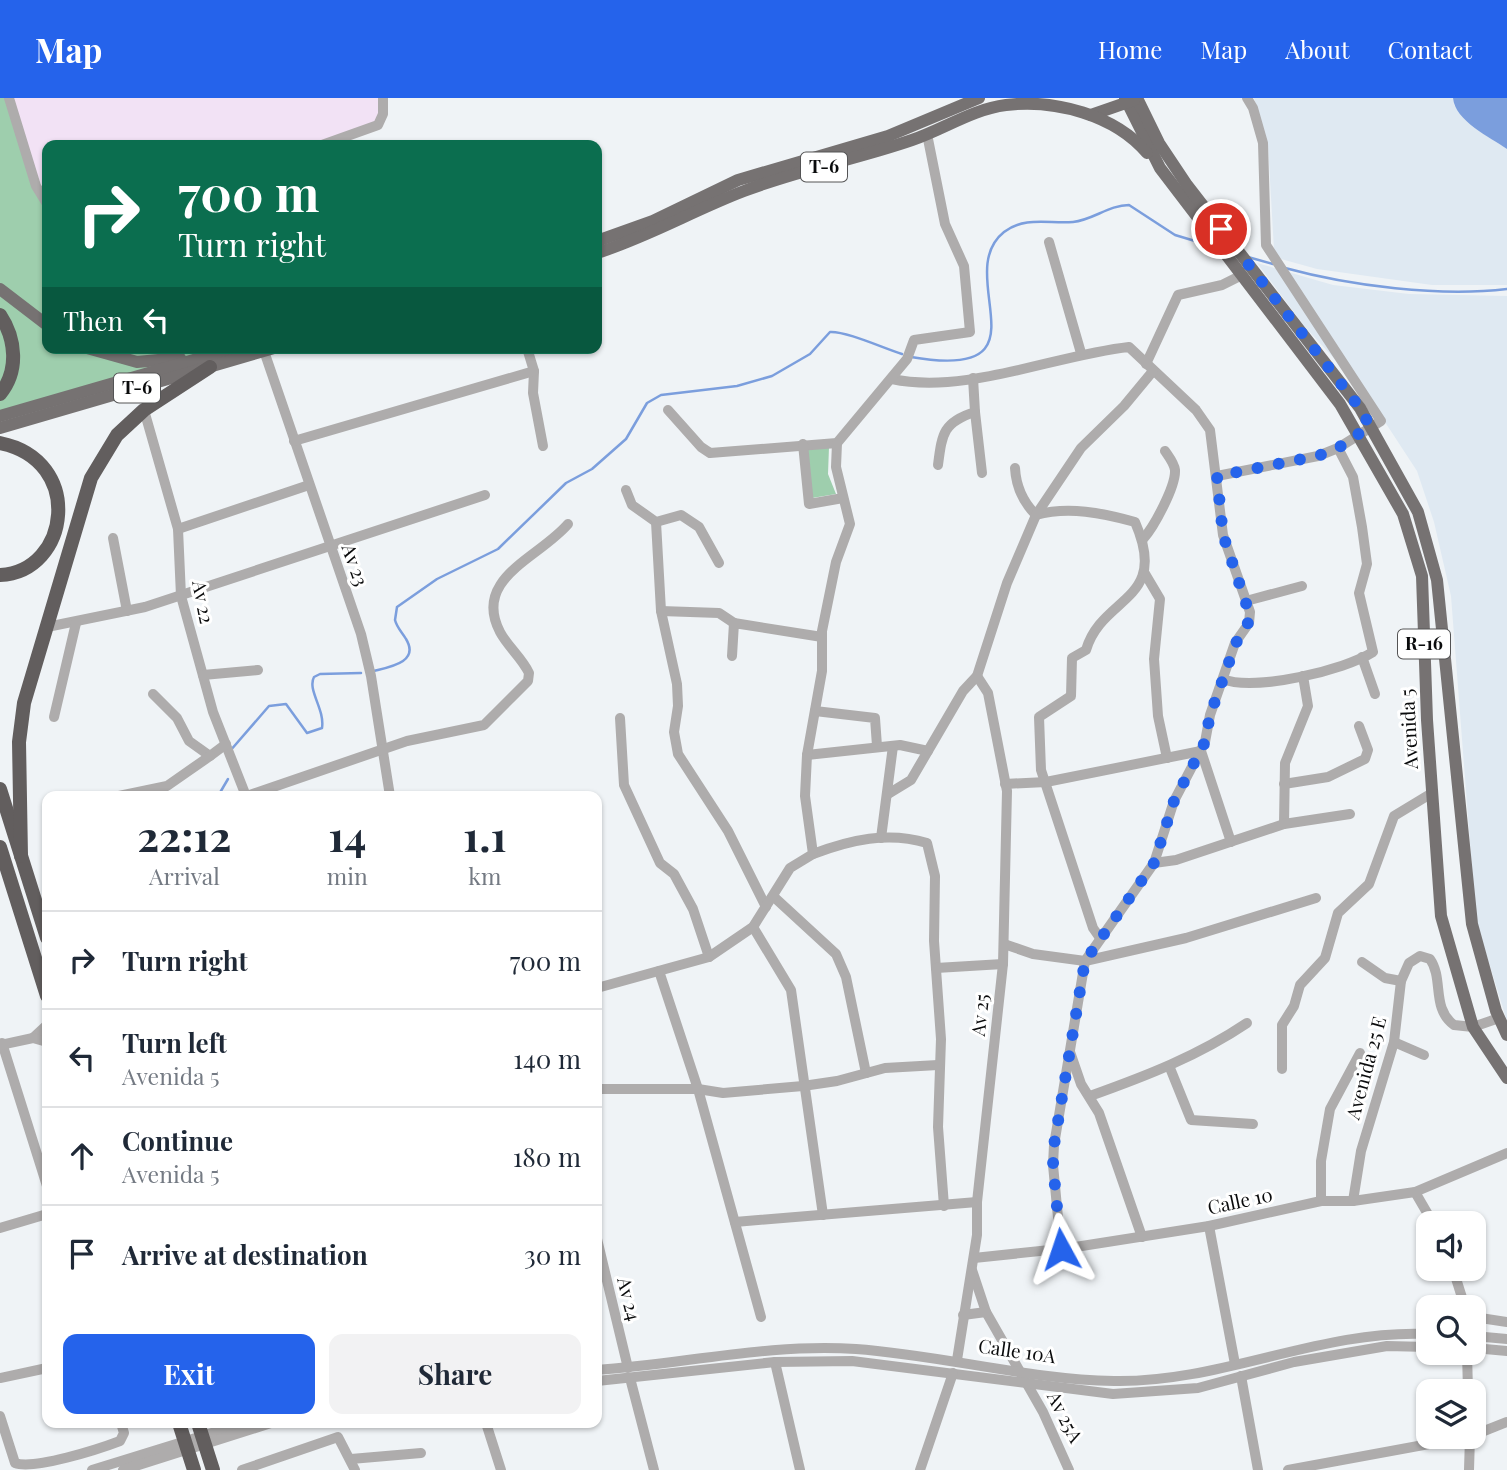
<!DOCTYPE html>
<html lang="en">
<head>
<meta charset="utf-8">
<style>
	:root { --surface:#fff; --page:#f2f2f3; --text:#1f2937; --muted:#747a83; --line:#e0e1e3; --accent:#2563eb }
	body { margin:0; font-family:"Playfair Display",serif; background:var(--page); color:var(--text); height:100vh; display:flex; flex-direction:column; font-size:26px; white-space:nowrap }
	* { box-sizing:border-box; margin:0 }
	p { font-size:23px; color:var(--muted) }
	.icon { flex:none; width:38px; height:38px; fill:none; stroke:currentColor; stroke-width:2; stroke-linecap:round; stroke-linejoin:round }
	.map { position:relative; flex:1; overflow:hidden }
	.sheet { position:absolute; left:42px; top:693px; width:560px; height:637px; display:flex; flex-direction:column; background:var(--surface); border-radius:14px; box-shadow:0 2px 5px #0004 }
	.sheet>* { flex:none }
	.hud { position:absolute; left:42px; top:42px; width:560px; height:214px; border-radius:14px; box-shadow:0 2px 5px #0004; background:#0b6e4f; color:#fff; overflow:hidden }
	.buttons { position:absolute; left:1416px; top:1113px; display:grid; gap:14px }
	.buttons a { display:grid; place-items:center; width:70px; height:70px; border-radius:14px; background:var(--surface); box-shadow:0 2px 5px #0004; font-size:35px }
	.pin { position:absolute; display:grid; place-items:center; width:60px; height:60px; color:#fff; margin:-30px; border:4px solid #fff; border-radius:50%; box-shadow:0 2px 7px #0007 }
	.me { position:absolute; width:77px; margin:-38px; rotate:355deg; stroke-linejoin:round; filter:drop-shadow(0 0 5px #0008) }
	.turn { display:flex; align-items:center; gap:24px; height:147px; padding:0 21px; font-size:32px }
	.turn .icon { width:91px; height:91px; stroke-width:2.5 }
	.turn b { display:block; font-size:49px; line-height:60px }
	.then { display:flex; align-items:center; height:66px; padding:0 21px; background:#0003; gap:14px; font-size:26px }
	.eta { display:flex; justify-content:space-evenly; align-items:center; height:119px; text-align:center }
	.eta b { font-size:42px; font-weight:700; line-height:49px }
	.cta { display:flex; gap:14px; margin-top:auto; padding:14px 21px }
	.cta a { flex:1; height:80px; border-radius:14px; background:var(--accent); color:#fff; font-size:28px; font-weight:700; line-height:80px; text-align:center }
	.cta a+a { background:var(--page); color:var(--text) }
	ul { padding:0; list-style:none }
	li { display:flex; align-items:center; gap:21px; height:98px; padding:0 21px; border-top:2px solid var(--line) }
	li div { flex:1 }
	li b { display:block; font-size:26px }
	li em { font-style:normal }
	header { display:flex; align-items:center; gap:42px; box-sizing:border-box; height:98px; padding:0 35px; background:var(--accent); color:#fff }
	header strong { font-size:33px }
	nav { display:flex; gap:38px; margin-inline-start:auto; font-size:24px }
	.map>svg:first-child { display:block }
	.built { fill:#dfe9f2 }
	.medical { fill:#f2e2f5 }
	.green { fill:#9ecead }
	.water { fill:#7b9edd }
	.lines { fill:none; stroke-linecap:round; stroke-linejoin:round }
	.stream { stroke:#7b9edd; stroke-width:2.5 }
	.minor { stroke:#aeacac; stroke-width:10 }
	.major { stroke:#767272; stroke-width:12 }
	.highway { stroke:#625e5e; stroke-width:14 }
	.route { stroke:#2563eb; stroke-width:12; stroke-dasharray:0 21.6 }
	.labels { text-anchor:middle; stroke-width:6; stroke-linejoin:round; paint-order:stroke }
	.shield { fill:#fff; stroke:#545455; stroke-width:2 }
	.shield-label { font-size:18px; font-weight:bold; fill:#0a0b0c }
	.street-label { font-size:19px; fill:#0a0b0c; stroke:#fff }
</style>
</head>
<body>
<header>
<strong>Map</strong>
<nav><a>Home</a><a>Map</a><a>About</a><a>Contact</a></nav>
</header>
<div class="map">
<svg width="1507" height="1372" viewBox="0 0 1507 1372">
	<rect width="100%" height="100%" fill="#eff3f6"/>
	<g class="built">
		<polygon points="1254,0 1453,0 1454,7 1473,29 1507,51 1507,187 1432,187 1317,171 1281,161 1274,152 1268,47"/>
		<polygon points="1257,165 1333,187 1409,196 1507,198 1507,923 1476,823 1451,498 1434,424 1417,373 1366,295 1305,229"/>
	</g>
	<polygon class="medical" points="9,0 379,0 380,9 376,22 368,28 307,47 47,47 47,96 41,87"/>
	<g class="green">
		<polygon points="0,0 9,0 47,106 47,250 235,250 0,318"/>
		<polygon points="829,349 828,376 836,396 812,400 806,350"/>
	</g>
	<path class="water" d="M1453 0H1507V51C1490 39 1455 23 1453 0Z"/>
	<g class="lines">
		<g class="stream">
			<polyline points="1248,159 1273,166"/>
			<path d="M1285 170C1351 188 1439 199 1507 191"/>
			<path d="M911 259C1055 284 950 177 1004 134 1025 118 1049 126 1073 124 1093 122 1109 107 1129 107L1175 137 1215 149"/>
			<path d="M374 573C390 569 420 564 406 541 402 534 397 530 395 522L397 509 437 481 498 451 566 385 592 371 626 341 647 305 661 297 737 288 772 278 810 256 830 234C846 233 883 250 902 256"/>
			<path d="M230 653 269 608 286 606 307 635 322 630C325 611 307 592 314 579L320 576 361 575"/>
			<polyline points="218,698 228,681"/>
		</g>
		<g class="minor">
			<polyline points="9,0 36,88 47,106"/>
			<polyline points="322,47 378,27 383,16 383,0"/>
			<polyline points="1049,144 1081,255"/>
			<polyline points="264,253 361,536 371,578 390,698"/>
			<polyline points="1146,266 1178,197 1222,187 1242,177"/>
			<polyline points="534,273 533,295 543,348"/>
			<path d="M892 281C965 297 1055 257 1129 249L1196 312 1210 332 1223 437 1250 514 1249 525 1235 545 1210 617 1205 644 1174 703 1154 765 1085 863 1054 1047 1053 1067 1061 1151"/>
			<polyline points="144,312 178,431 181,498 213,614 246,698"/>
			<polyline points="668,312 701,349 710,355 837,345 907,261 914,242 970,234 964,168 945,126 927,36"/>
			<polyline points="975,314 982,375"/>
			<polyline points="294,343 534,273 527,250"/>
			<polyline points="803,346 809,406 843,400"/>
			<path d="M938 367C942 336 943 324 975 314L973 280"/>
			<path d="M1015 370C1016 388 1023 404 1036 417 1068 408 1103 415 1135 424 1170 504 1102 497 1086 552L1072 560 1071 598 1039 619 1041 672 1093 830 1100 840"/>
			<polyline points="1217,378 1318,358 1338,350 1381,323 1266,147 1263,45 1253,10 1247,0"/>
			<polyline points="626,392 632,407 656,424 681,417 699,429 719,465"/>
			<polyline points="656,424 661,513 677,586 678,608 674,634 678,656 728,733 766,809"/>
			<polyline points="178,431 309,387"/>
			<polyline points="113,440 127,513"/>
			<path d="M1143 441C1154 429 1176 388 1175 372 1174 365 1169 359 1165 353"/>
			<polyline points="1144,474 1160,501 1154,561 1158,618 1167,660"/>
			<polyline points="1246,503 1302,488"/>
			<polyline points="661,513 719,515 734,525"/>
			<polyline points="47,529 145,509 485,397"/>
			<polyline points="732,558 734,525 822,539"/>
			<polyline points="1362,559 1375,596"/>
			<polyline points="203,577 258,572"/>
			<path d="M1223 581C1254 594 1345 572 1373 554L1359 495 1367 466 1362 429 1353 379 1338 350"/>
			<polyline points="153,596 177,620 189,643 210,658 226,646"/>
			<polyline points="815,613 875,620 877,648"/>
			<polyline points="54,619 76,525"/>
			<polyline points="620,620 624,687 660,765 674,776 693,811 709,859"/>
			<polyline points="807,657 900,647 928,653"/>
			<polyline points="1005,686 1046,684 1201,653 1231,744"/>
			<polyline points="1284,686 1328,679 1365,661 1368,652 1359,628"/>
			<polyline points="888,696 911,682 963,593 977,578 1007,485 1036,417 1081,350 1124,308 1153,273"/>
			<polyline points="119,698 167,688 210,658"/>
			<path d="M247 698 407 643 484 627 528 583 529 575C522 560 508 549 500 534 472 480 539 460 568 426"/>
			<polyline points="1284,726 1285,665 1308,608 1303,578"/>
			<polyline points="881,740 893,648"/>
			<path d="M813 756C850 742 888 733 927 745L935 778 934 843 941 941 938 1029 944 1108"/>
			<polyline points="1154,765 1176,762 1284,726 1350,716"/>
			<polyline points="774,799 836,856 846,879 866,975"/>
			<polyline points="753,829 791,892 823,1117"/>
			<polyline points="1004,846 1033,856 1085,863 1186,840 1316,800"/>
			<polyline points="1362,864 1385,880 1401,883"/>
			<polyline points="936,870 1003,866"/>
			<polyline points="659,873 698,991 761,1219"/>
			<polyline points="597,890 709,859 753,829 790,770 813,756 805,698 807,657 822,573 822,533 836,464 850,426 836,369 837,345"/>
			<polyline points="33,940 47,927"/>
			<polyline points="1394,944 1424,957"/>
			<polyline points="2,945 47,1088"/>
			<polyline points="0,947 33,940 47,944"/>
			<polyline points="1070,954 1081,986 1099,1015 1142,1139"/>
			<polyline points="1170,970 1191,1022 1253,1026"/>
			<polyline points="1282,971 1282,927 1294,908 1300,887 1325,860 1338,815 1369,786 1394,718 1432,695"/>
			<polyline points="597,991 698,991 723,995 803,988 837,983 885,970 938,967"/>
			<path d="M1090 998C1146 978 1198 958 1247 925"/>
			<polyline points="1415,1094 1433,1125"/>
			<polyline points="1321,1103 1321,1063 1330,1011 1360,955"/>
			<path d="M1353 1103 1361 1053 1394 944 1401 883 1409 865 1420 858 1430 861C1444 881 1431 910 1454 927L1473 929 1499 920"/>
			<polyline points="735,1124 977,1104"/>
			<polyline points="1209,1128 1235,1266"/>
			<polyline points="0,1130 47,1116"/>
			<polyline points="597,1141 628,1270"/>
			<polyline points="974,1160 1069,1150 1209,1128 1321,1103 1353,1103 1415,1094 1507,1055"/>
			<polyline points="1453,1171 1465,1209"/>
			<polyline points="972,1172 986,1214 1043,1314 1069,1372"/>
			<polyline points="963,1217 986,1214"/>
			<polyline points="1474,1219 1507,1224"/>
			<polyline points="1474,1238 1507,1241"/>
			<polyline points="1474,1250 1507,1253"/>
			<polyline points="1467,1255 1468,1293"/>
			<polyline points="957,1262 977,1137 977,1104 1003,866 1007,693 988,595 977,578"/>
			<polyline points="775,1264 800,1372"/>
			<path d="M597 1272C683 1266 770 1245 856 1251 941 1257 1031 1282 1114 1283 1222 1285 1320 1231 1428 1236"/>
			<polyline points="1241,1278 1258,1372"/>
			<polyline points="0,1280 47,1270"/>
			<polyline points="630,1280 654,1372"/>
			<polyline points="597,1283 775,1264 852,1263 1113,1296 1198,1290 1294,1264 1387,1248 1428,1249"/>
			<path d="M0 1318 15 1365C34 1372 99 1351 120 1343L124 1335 121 1325"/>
			<polyline points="486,1325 501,1372"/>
			<polyline points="1474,1337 1507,1324"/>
			<polyline points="351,1361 421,1355"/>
			<polyline points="92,1372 244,1325"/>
			<polyline points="123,1372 271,1325"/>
			<polyline points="242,1372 338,1339 355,1372"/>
			<polyline points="920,1372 953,1275"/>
			<polyline points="1288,1372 1467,1339"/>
			<polyline points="1469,1372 1470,1339"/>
		</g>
		<g class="major">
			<polyline points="1125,0 1160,70 1340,306 1403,416 1422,478 1427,622 1441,818 1473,929 1507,980"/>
			<polyline points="1137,0 1159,45 1187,87 1360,310 1418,414 1437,482 1472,826 1496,913 1507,937"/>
			<polyline points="1091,17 1134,2"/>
			<polyline points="597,143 653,123 738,82 888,38 979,0"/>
			<path d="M597 155C648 139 694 112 744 93 798 72 857 61 912 42 944 31 973 11 1006 7 1055 1 1115 17 1147 55"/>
			<polyline points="0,191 47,227"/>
			<polyline points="87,250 137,264 180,260"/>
			<polyline points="0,318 235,250"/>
			<polyline points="0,330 274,250"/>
		</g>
		<g class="highway">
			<path d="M0 217C16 241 19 273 0 296"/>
			<path d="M0 345C85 362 70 474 0 477"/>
			<polyline points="0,691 47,840"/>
			<polyline points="0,749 47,898"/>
			<polyline points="21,758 19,644 24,605 91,380 117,337 144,312 210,269"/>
			<polyline points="179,1325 194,1372"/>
			<polyline points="198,1325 213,1372"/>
		</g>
	</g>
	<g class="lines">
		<polyline class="route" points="1061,1151 1053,1067 1054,1047 1085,863 1154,765 1174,703 1205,644 1210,617 1236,545 1251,520 1223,437 1217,378 1318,358 1338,350 1370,328 1360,310 1221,131"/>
	</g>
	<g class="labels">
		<g class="shield">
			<rect x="801" y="54.5" width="46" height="29" rx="5"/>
			<rect x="114" y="275.5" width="46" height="29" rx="5"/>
			<rect x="1398" y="531.5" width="52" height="29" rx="5"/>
		</g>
		<g class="shield-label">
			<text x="824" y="75">T-6</text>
			<text x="137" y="296">T-6</text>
			<text x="1424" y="552">R-16</text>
		</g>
		<g class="street-label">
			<text transform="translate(355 467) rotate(71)" y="7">Av 23</text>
			<text transform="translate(203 504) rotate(79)" y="7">Av 22</text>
			<text transform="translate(1409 631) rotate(-93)" y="7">Avenida 5</text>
			<text transform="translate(980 917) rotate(-84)" y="7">Av 25</text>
			<text transform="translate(1366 970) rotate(-75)" y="7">Avenida 25 E</text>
			<text transform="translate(1240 1103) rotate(-12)" y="7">Calle 10</text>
			<text transform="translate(629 1201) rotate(76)" y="7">Av 24</text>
			<text transform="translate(1017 1253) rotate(8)" y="7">Calle 10A</text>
			<text transform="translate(1065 1319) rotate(63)" y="7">Av 25A</text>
		</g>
	</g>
</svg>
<div class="buttons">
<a><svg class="icon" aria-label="sound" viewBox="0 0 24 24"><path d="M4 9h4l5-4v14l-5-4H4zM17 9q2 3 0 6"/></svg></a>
<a><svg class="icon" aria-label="search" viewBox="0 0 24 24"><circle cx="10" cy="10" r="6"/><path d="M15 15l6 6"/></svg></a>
<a><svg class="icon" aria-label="layers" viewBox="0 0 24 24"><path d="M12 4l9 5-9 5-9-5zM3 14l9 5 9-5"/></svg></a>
</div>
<div class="pin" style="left:1221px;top:131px;background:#d93025"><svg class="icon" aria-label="arrive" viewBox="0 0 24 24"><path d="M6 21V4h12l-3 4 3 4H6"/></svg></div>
<svg class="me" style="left:1061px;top:1151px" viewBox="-20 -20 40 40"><path d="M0-17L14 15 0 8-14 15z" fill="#2563eb" stroke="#fff" stroke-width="4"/></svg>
<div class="hud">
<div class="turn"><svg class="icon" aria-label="right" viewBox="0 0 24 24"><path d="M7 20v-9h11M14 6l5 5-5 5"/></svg><div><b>700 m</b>Turn right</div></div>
<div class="then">Then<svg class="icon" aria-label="left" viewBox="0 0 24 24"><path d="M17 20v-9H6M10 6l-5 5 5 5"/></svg></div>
</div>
<section class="sheet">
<div class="eta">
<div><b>22:12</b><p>Arrival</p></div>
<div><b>14</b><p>min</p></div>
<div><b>1.1</b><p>km</p></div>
</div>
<ul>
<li><svg class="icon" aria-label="right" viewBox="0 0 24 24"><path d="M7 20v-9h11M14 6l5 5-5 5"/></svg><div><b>Turn right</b></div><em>700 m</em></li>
<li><svg class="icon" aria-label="left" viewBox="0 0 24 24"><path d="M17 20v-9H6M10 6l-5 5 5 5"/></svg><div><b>Turn left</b><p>Avenida 5</p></div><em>140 m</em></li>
<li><svg class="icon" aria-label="ahead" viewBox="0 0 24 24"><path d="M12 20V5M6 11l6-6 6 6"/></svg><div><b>Continue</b><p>Avenida 5</p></div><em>180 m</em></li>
<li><svg class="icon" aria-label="arrive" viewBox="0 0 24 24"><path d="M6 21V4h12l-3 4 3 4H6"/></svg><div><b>Arrive at destination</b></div><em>30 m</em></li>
</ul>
<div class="cta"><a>Exit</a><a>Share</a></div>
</section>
</div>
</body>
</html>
